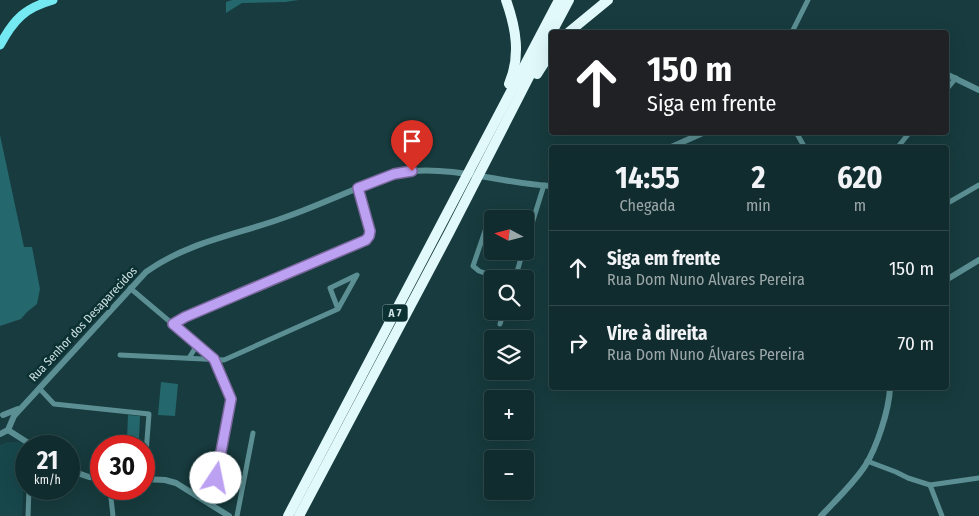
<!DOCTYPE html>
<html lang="pt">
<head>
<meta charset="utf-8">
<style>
	:root { --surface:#112c2e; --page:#1e383a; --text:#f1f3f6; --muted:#9ca7aa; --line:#30484a }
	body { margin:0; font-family:"Fira Sans Condensed",sans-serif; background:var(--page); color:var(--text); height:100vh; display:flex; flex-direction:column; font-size:19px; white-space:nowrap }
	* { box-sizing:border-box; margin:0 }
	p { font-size:16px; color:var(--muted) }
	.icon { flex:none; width:28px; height:28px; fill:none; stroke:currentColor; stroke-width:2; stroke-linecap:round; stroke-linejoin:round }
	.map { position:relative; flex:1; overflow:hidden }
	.panel { position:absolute; left:549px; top:145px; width:400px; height:245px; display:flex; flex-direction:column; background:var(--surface); border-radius:5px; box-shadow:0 5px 20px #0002,0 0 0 1px var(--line) }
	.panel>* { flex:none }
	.guide { position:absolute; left:549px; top:30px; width:400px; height:105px; border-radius:5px; box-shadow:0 5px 20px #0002,0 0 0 1px var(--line); background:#202124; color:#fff; overflow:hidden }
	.needle { width:32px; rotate:277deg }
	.tools { position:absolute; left:484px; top:210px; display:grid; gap:10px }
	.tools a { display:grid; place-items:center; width:50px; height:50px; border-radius:5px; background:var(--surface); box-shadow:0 5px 20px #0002,0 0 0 1px var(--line); font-size:25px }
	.speed { position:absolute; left:15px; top:435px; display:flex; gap:10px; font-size:25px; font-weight:700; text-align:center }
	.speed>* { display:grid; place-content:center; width:65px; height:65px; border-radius:50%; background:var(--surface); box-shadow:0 5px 20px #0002,0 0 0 1px var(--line); line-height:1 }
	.speed small { font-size:12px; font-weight:400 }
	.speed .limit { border:8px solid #d22; background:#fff; color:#111 }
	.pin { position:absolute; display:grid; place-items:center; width:42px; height:42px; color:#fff; margin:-51px -21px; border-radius:50% 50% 50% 0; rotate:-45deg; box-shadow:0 0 5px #0007 }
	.pin .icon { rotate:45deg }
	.me { position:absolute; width:55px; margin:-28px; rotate:11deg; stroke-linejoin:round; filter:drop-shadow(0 0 4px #0008) }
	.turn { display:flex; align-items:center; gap:18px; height:105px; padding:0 15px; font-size:22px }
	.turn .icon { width:65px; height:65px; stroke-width:2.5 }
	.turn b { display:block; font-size:35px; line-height:42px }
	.eta { display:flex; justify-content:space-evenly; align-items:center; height:85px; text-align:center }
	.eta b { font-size:30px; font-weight:700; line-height:35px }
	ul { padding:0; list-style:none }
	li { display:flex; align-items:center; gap:15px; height:75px; padding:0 15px; border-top:1px solid var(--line) }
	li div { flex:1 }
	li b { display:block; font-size:19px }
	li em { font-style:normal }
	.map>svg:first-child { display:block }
	.built { fill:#17474b }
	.green { fill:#24676c }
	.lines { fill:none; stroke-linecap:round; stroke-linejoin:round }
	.minor { stroke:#5b8f93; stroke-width:5 }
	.tertiary { stroke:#5b8f93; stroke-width:6 }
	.primary { stroke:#75e9f2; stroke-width:9 }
	.motorway { stroke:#e1f9fb; stroke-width:10 }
	.route-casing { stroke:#7a689d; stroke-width:12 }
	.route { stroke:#bca0f2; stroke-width:9 }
	.labels { text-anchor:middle; stroke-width:5; stroke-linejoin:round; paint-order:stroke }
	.shield { fill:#0c3133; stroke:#94acae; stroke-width:1 }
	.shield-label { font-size:11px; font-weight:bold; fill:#cee1e2 }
	.street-label { font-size:12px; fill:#cee1e2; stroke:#0c3133 }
</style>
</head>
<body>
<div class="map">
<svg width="979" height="516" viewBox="0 0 979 516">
	<rect width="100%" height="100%" fill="#173b3e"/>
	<polygon class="built" points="8,442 20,442 26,446 22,516 0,516 0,445"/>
	<g class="green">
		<polygon points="232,0 299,0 285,2 242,3 226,13 226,2"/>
		<polygon points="0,135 24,247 32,247 40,289 37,304 27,312 21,319 0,326"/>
		<polygon points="161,382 178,384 175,416 158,415"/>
		<polygon points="128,415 140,416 139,439 127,438"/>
	</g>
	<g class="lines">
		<g class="minor">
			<polyline points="792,32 808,0"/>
			<polyline points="946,90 956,78"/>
			<polyline points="796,132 805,148"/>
			<polyline points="897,148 910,132"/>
			<polyline points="946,204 979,185"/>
			<polyline points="492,227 488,227 485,231 473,266 479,271 501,279"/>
			<polyline points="525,246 544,185"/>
			<polyline points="515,279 523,251"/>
			<polyline points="130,288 214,359 231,399 211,505"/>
			<polyline points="173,324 185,317 365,240 369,236 370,231 358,188"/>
			<polyline points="500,324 504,311"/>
			<polyline points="120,355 224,360 338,309 357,275 330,288 338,309"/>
			<polyline points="189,358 194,350 195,343"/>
			<polyline points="39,388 54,404 149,414 144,479"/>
			<polyline points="867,461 896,472 908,478 930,485 979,478"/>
			<polyline points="930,485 942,516"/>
			<polyline points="110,489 113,516"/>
			<polyline points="28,516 29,489"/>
			<polyline points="237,516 253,433"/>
		</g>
		<g class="tertiary">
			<polyline points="946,74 979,90"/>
			<polyline points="669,148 705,132"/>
			<polyline points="946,280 979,260"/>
			<polyline points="3,415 18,409"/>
			<polyline points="8,430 33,446"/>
			<path d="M0 434 8 430 14 416 146 272C188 242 236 235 283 218 312 208 340 195 368 184 382 179 396 172 412 171 458 167 505 184 551 186"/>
			<polyline points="69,470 89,477 101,478"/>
			<polyline points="144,479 165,480 176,483 229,516"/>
			<path d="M821 516C836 500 853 484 865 466 877 447 889 410 890 388"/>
		</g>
		<path class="primary" d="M0 45C14 19 25 8 53 0"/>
		<g class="motorway">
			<path d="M506 0C516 28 521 56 509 84"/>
			<polyline points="552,32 569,0"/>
			<polyline points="569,32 608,0"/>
			<polyline points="537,74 551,52"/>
			<polyline points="288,516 559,0"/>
			<polyline points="299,516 449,233 551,34"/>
		</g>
	</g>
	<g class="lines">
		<defs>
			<polyline id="route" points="216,478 231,399 214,359 173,324 185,317 366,240 369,236 370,231 358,188 394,174 412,171"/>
		</defs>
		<use href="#route" class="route-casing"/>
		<use href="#route" class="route"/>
	</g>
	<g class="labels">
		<rect class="shield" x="382.5" y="304.5" width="25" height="17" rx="4"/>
		<g class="shield-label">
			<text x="395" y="317">A 7</text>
		</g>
		<g class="street-label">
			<text transform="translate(83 324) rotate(-47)" y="4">Rua Senhor dos Desaparecidos</text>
		</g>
	</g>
</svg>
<div class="tools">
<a><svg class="needle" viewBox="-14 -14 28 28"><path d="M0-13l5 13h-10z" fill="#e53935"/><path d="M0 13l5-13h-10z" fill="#9ca7aa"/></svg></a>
<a><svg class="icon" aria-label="search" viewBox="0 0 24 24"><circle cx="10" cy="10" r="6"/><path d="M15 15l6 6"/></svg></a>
<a><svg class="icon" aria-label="layers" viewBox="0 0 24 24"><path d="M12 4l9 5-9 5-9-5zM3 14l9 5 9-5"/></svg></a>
<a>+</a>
<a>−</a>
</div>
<div class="speed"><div>21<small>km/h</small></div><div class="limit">30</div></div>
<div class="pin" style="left:412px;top:171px;background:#d93025"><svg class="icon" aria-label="arrive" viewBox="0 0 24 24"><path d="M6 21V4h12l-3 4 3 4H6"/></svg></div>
<svg class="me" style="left:216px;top:478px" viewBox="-20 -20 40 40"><circle r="19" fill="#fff"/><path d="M0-13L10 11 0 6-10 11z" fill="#bca0f2"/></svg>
<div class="guide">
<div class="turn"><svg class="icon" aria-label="ahead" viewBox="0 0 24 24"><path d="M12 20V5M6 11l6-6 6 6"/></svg><div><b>150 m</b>Siga em frente</div></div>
</div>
<section class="panel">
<div class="eta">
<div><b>14:55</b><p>Chegada</p></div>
<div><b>2</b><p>min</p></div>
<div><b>620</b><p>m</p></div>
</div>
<ul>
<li><svg class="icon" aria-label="ahead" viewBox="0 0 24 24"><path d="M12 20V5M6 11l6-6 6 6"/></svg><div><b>Siga em frente</b><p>Rua Dom Nuno Alvares Pereira</p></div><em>150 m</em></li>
<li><svg class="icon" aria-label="right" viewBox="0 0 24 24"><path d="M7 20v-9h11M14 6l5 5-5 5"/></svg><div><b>Vire à direita</b><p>Rua Dom Nuno Álvares Pereira</p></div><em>70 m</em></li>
</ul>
</section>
</div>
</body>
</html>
